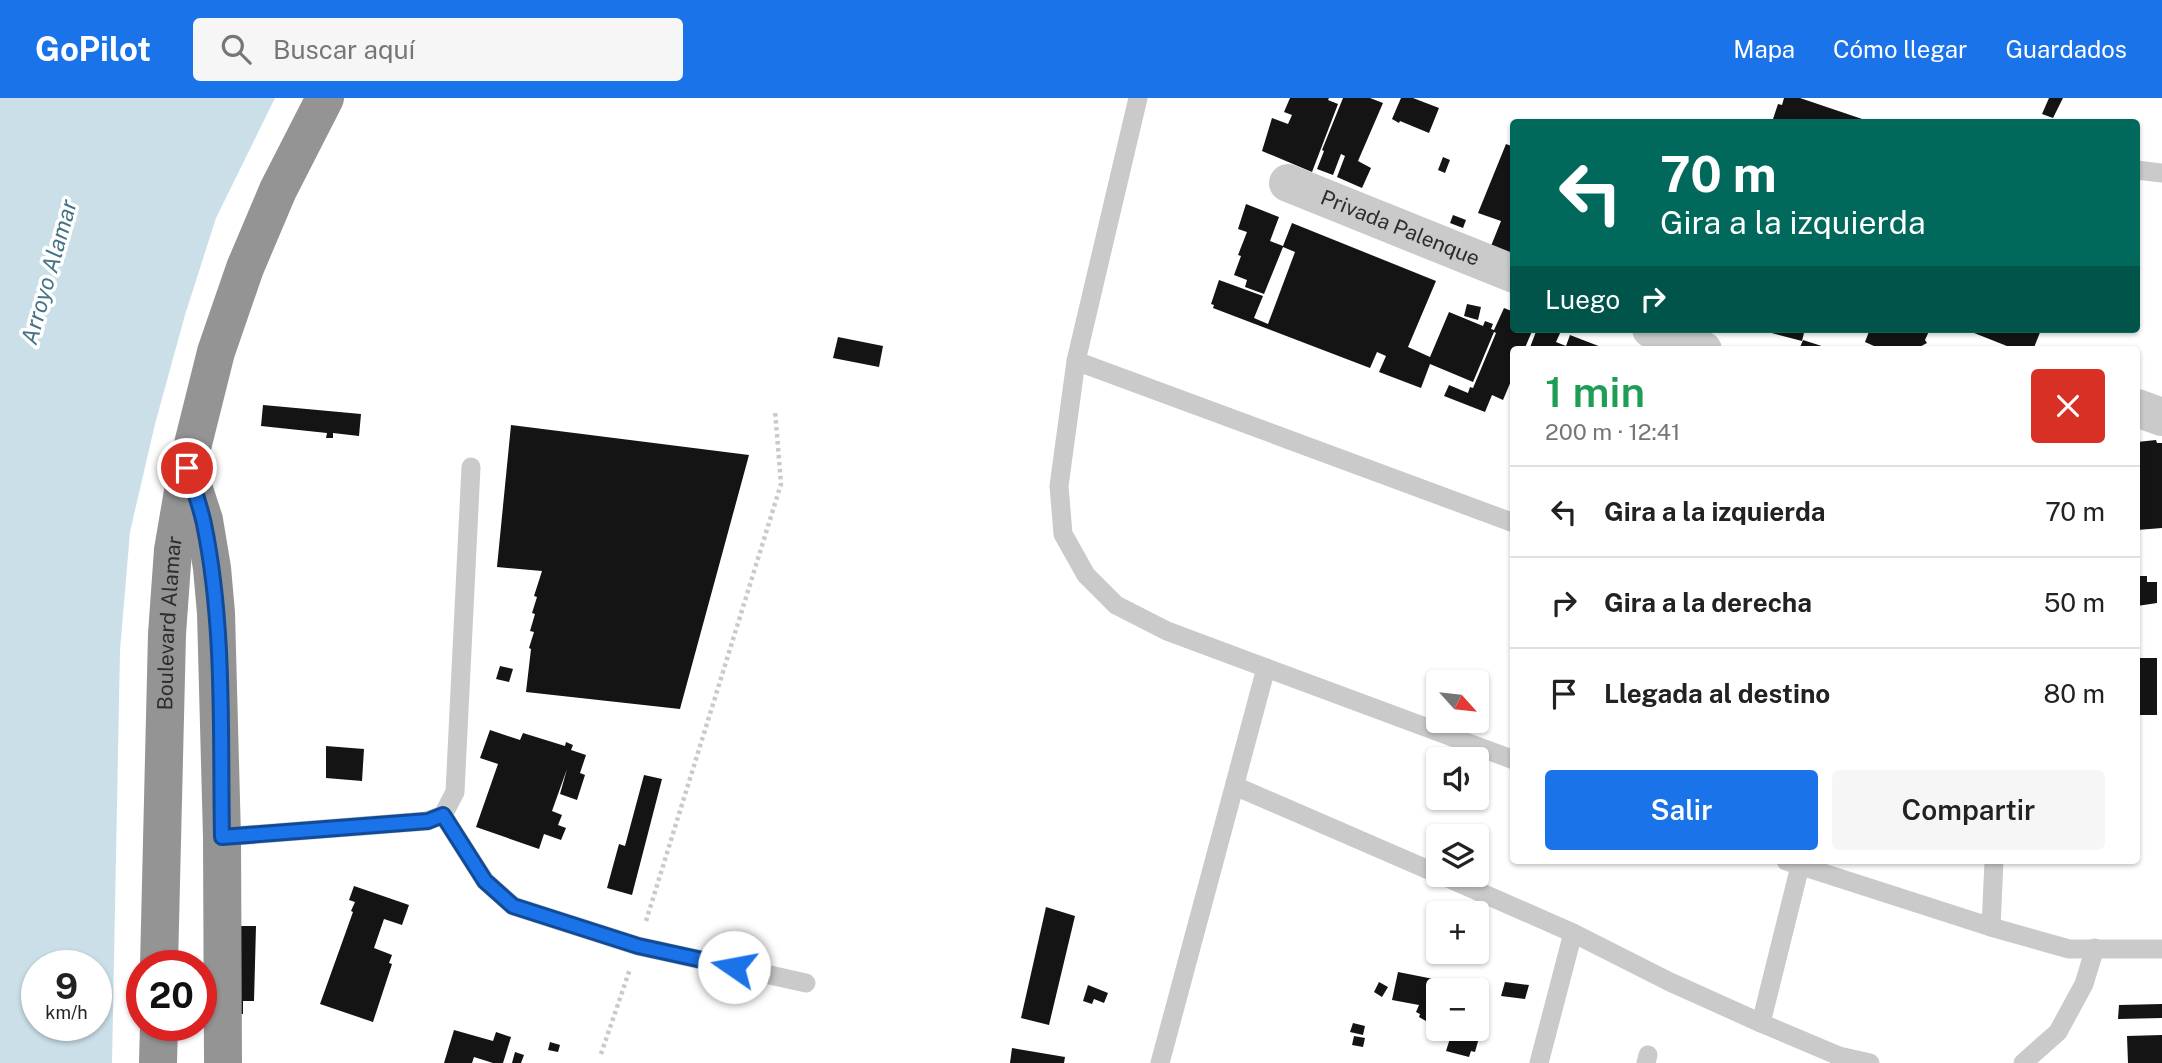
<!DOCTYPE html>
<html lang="es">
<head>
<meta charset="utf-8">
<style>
	:root { --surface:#fff; --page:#f6f6f6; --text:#222; --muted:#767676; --line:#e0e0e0; --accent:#1a73e8 }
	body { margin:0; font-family:"Public Sans",sans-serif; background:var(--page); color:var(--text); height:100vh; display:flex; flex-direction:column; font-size:26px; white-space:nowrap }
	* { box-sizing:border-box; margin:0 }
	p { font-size:23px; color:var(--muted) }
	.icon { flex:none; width:38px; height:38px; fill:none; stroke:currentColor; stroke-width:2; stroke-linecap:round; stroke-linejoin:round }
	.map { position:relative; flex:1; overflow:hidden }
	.panel { position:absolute; left:1510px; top:248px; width:630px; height:518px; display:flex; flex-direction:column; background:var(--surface); border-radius:7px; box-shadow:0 2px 5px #0004 }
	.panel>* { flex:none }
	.top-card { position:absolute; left:1510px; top:21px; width:630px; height:214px; border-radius:7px; box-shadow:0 2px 5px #0004; background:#00695c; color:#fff; overflow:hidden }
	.needle { width:46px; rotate:117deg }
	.controls { position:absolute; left:1426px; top:572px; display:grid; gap:14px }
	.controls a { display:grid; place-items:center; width:63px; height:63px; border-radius:7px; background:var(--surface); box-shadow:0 2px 5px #0004; font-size:35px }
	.speed { position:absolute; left:21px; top:852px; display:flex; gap:14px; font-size:35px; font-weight:700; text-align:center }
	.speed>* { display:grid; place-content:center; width:91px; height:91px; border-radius:50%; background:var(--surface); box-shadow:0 2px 5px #0004; line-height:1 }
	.speed small { font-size:18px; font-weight:400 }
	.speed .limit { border:10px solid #d22; background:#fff; color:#111 }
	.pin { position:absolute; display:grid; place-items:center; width:60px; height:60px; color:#fff; margin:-30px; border:4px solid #fff; border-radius:50%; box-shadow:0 2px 7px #0007 }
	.me { position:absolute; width:77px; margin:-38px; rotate:282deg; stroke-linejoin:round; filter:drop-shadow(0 0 5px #0008) }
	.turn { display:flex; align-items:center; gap:24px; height:147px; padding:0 35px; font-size:32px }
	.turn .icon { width:91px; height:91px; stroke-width:2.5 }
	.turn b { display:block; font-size:49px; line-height:60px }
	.then { display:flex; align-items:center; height:66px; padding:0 35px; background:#0003; gap:14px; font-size:26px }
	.round { display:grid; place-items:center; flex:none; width:74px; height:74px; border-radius:7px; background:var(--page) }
	.overview { display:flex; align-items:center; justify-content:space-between; height:119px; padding:0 35px }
	h1 { font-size:42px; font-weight:600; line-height:52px; color:#1e9e55 }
	.action { display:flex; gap:14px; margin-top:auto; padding:14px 35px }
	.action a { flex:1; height:80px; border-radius:7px; background:var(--accent); color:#fff; font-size:28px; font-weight:600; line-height:80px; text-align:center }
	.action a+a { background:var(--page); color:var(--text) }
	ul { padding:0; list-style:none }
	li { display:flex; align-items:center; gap:21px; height:91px; padding:0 35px; border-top:2px solid var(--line) }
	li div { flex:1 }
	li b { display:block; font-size:26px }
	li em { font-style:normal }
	header { display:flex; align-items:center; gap:42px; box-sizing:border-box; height:98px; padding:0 35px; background:var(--accent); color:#fff }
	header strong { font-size:33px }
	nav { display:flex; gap:38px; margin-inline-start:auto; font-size:24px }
	.search { width:490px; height:63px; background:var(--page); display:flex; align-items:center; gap:18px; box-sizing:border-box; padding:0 24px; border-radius:7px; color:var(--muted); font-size:26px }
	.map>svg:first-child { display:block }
	.water { fill:#cadfe7; fill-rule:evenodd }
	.building { fill:#141414 }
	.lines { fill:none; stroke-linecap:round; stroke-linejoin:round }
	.path { stroke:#cacaca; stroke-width:4.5; stroke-dasharray:3.5 3.5; stroke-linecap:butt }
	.lane { stroke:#cacaca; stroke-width:19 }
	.street { stroke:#cacaca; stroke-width:38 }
	.highway { stroke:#949494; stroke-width:38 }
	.route-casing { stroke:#114b97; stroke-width:18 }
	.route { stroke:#1a73e8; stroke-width:12 }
	.labels { text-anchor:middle; stroke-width:7; stroke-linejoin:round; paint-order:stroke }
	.street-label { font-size:21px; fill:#2d2d2d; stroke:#fff }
	.water-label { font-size:23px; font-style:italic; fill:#457385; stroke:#fff }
</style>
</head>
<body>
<header>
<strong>GoPilot</strong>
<div class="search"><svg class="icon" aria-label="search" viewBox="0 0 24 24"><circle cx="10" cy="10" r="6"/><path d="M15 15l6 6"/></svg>Buscar aquí</div>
<nav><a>Mapa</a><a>Cómo llegar</a><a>Guardados</a></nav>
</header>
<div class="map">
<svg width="2162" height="965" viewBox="0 0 2162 965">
	<rect width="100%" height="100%" fill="#fff"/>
	<path class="water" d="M0 0H275L216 120 185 217 155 326 130 434 120 552 112 965H0ZM37 868H96V928H37Z"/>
	<g class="building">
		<polygon points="1290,0 1329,0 1328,2 1338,6 1312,74 1262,53 1272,20 1288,26 1292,17 1284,14"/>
		<polygon points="1343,0 1370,0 1383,5 1358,63 1371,70 1362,90 1337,79 1345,58 1341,56 1333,77 1317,71 1324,53 1322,52"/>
		<polygon points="1401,0 1413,0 1439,10 1429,35 1400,23 1399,25 1392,21"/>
		<polygon points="1784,0 1800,0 1871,24 1772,24 1778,6 1782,7"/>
		<polygon points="2049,0 2063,0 2053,20 2042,16"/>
		<polygon points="1506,46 1514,49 1514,157 1491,148 1501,123 1478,115"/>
		<polygon points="1443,59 1450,62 1445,75 1438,72"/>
		<polygon points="1246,106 1279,119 1270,143 1283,148 1292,125 1436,183 1408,249 1430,259 1449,214 1483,228 1485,223 1493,226 1491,231 1494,232 1504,210 1514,214 1514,231 1533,231 1524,252 1514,252 1514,276 1503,302 1492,297 1485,314 1444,298 1449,287 1468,295 1470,289 1473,290 1496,235 1494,234 1473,284 1430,266 1421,290 1379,274 1386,258 1377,254 1370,270 1213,210 1214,207 1211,206 1219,182 1263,198 1254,220 1268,226 1295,154 1283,149 1264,196 1245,189 1247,182 1234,177 1241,158 1238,157 1247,134 1238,131"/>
		<polygon points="1453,117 1466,122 1463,130 1450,125"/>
		<polygon points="1467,206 1481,209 1478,222 1464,218"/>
		<polygon points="1537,231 1561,233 1556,244 1566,248 1570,237 1609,252 1571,252 1568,249 1567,252 1529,252"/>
		<polygon points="1769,231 1805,231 1802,243 1768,234"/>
		<polygon points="1870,231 1930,231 1925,242 1927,245 1914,252 1883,252 1865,244"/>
		<polygon points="1964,231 2038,231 2041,232 2033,252 2017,252"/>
		<polygon points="838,239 883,248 879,269 833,260"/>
		<polygon points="1803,242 1831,251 1831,252 1799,252"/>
		<polygon points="263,307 361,316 359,338 333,335 333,340 326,340 327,335 261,328"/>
		<polygon points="511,327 749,357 680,611 526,594 531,551 529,550 534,534 530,533 535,516 532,515 537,499 534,498 542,473 497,469"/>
		<polygon points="2156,342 2157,345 2162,345 2162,430 2137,432 2137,344"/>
		<polygon points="2137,478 2147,478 2147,484 2157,484 2157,505 2137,508"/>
		<rect x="2137" y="560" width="20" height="57"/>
		<polygon points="500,568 513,571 509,584 496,581"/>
		<polygon points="490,632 520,642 523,635 565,648 566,644 573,647 571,652 586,657 580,675 585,677 577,702 560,696 567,671 552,713 562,717 558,727 566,730 561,742 544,736 539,751 476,729 498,666 480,660"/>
		<polygon points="326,648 364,651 362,683 326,680"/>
		<polygon points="644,677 662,681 632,797 607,790 619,746 625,748"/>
		<polygon points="354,788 409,807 402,827 384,821 374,850 392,857 389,865 392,866 373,924 320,906 353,814 351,813 355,804 349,802"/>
		<polygon points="1046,809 1075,818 1049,927 1021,920"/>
		<polygon points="232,828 256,828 254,903 243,903 243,916 230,915"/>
		<polygon points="1398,874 1454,885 1454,882 1489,888 1480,921 1484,922 1475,954 1471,953 1469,959 1446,953 1453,931 1477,931 1477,892 1438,892 1438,924 1433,921 1431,926 1419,919 1420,916 1416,914 1419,907 1392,902"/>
		<polygon points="1379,884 1388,889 1382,899 1374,894"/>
		<polygon points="1505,884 1529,887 1525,901 1501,898"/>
		<polygon points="1088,887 1108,895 1104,905 1094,901 1092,906 1083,903"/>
		<polygon points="2162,906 2162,920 2118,921 2119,907"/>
		<polygon points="1353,925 1365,928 1363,937 1350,934"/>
		<polygon points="454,932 493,943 496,934 511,939 503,965 493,965 474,959 472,965 444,965"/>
		<polygon points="2162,937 2162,965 2128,965 2127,938"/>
		<polygon points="1354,938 1365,940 1363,949 1352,947"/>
		<polygon points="550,944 560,947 558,954 548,952"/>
		<polygon points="1012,950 1065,959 1064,965 1010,965"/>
		<polygon points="515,954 524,957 521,965 512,965"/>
	</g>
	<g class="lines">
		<g class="path">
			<polyline points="646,823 781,386 775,312"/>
			<polyline points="601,956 630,871"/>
		</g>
		<g class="lane">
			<polyline points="1138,0 1076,263 1059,388 1063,436 1086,477 1116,507 1167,533 1514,662"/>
			<polyline points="2137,72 2162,75"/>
			<polyline points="1076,263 1514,425"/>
			<polyline points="1235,688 1438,776"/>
			<polyline points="443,717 485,783 513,808 638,848 806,885"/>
			<polyline points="222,739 427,723 443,717 455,694 471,369"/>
			<polyline points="1786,763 1991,829 2069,851 2162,851"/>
			<polyline points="1441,777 1573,835 1670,884 1761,925 1839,958 1870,965"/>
			<polyline points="1991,829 1994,763"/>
			<polyline points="1761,925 1800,768"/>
			<polyline points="1160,965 1266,570"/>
			<polyline points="1539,965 1573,835"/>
			<polyline points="1646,965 1648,957"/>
			<polyline points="2023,965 2058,934 2084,886 2095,850"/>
		</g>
		<g class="street">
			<path id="s1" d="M1288 85 1514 176"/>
			<polyline points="1651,231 1703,252"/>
			<polyline points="2137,310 2162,319"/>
		</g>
		<g class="highway">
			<polyline points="190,379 204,422 212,470 216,515 222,739 223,965"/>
			<path id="s2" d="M159 868 167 536 173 452 187 370 216 254 245 170 278 92 325 0"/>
			<polyline points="158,965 159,928"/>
		</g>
	</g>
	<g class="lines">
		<defs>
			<path id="route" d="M187 370C193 388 200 407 204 426 225 528 220 635 222 739L428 723 443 717 485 783 513 808 638 848 734 869"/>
		</defs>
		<use href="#route" class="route-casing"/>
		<use href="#route" class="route"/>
	</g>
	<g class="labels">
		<g class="street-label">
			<text dy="7" stroke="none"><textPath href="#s1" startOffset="121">Privada Palenque</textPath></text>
			<text dy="7" stroke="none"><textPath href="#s2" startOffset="343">Boulevard Alamar</textPath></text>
		</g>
		<g class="water-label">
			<text transform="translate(49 174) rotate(-74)" y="8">Arroyo Alamar</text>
		</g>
	</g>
</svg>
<div class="controls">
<a><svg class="needle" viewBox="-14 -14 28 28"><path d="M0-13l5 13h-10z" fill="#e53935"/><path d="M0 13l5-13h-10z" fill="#767676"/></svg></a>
<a><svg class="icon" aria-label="sound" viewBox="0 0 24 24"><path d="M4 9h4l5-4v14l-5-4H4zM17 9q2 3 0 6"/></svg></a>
<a><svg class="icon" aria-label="layers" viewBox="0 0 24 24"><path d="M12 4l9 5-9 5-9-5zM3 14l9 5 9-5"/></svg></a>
<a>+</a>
<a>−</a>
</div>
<div class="speed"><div>9<small>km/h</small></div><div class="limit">20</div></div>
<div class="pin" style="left:187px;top:370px;background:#d93025"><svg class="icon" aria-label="arrive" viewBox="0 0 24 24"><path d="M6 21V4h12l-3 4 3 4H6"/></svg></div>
<svg class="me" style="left:734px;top:869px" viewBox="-20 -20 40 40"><circle r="19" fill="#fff"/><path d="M0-13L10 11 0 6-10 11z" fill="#1a73e8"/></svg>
<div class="top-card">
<div class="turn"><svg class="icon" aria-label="left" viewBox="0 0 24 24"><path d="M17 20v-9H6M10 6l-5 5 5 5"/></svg><div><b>70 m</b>Gira a la izquierda</div></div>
<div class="then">Luego<svg class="icon" aria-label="right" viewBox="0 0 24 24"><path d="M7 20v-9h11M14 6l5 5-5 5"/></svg></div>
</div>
<section class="panel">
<div class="overview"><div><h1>1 min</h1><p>200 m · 12:41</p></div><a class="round" style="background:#d93025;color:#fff"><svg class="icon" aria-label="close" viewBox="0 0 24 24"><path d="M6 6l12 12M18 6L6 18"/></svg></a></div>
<ul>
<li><svg class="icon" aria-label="left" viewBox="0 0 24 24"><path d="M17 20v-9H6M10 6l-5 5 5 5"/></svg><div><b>Gira a la izquierda</b></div><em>70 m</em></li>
<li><svg class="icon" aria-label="right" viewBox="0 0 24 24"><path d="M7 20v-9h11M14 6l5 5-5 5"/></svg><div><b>Gira a la derecha</b></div><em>50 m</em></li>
<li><svg class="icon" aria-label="arrive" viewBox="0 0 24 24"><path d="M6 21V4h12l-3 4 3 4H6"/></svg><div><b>Llegada al destino</b></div><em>80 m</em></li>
</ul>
<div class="action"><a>Salir</a><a>Compartir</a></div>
</section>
</div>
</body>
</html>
